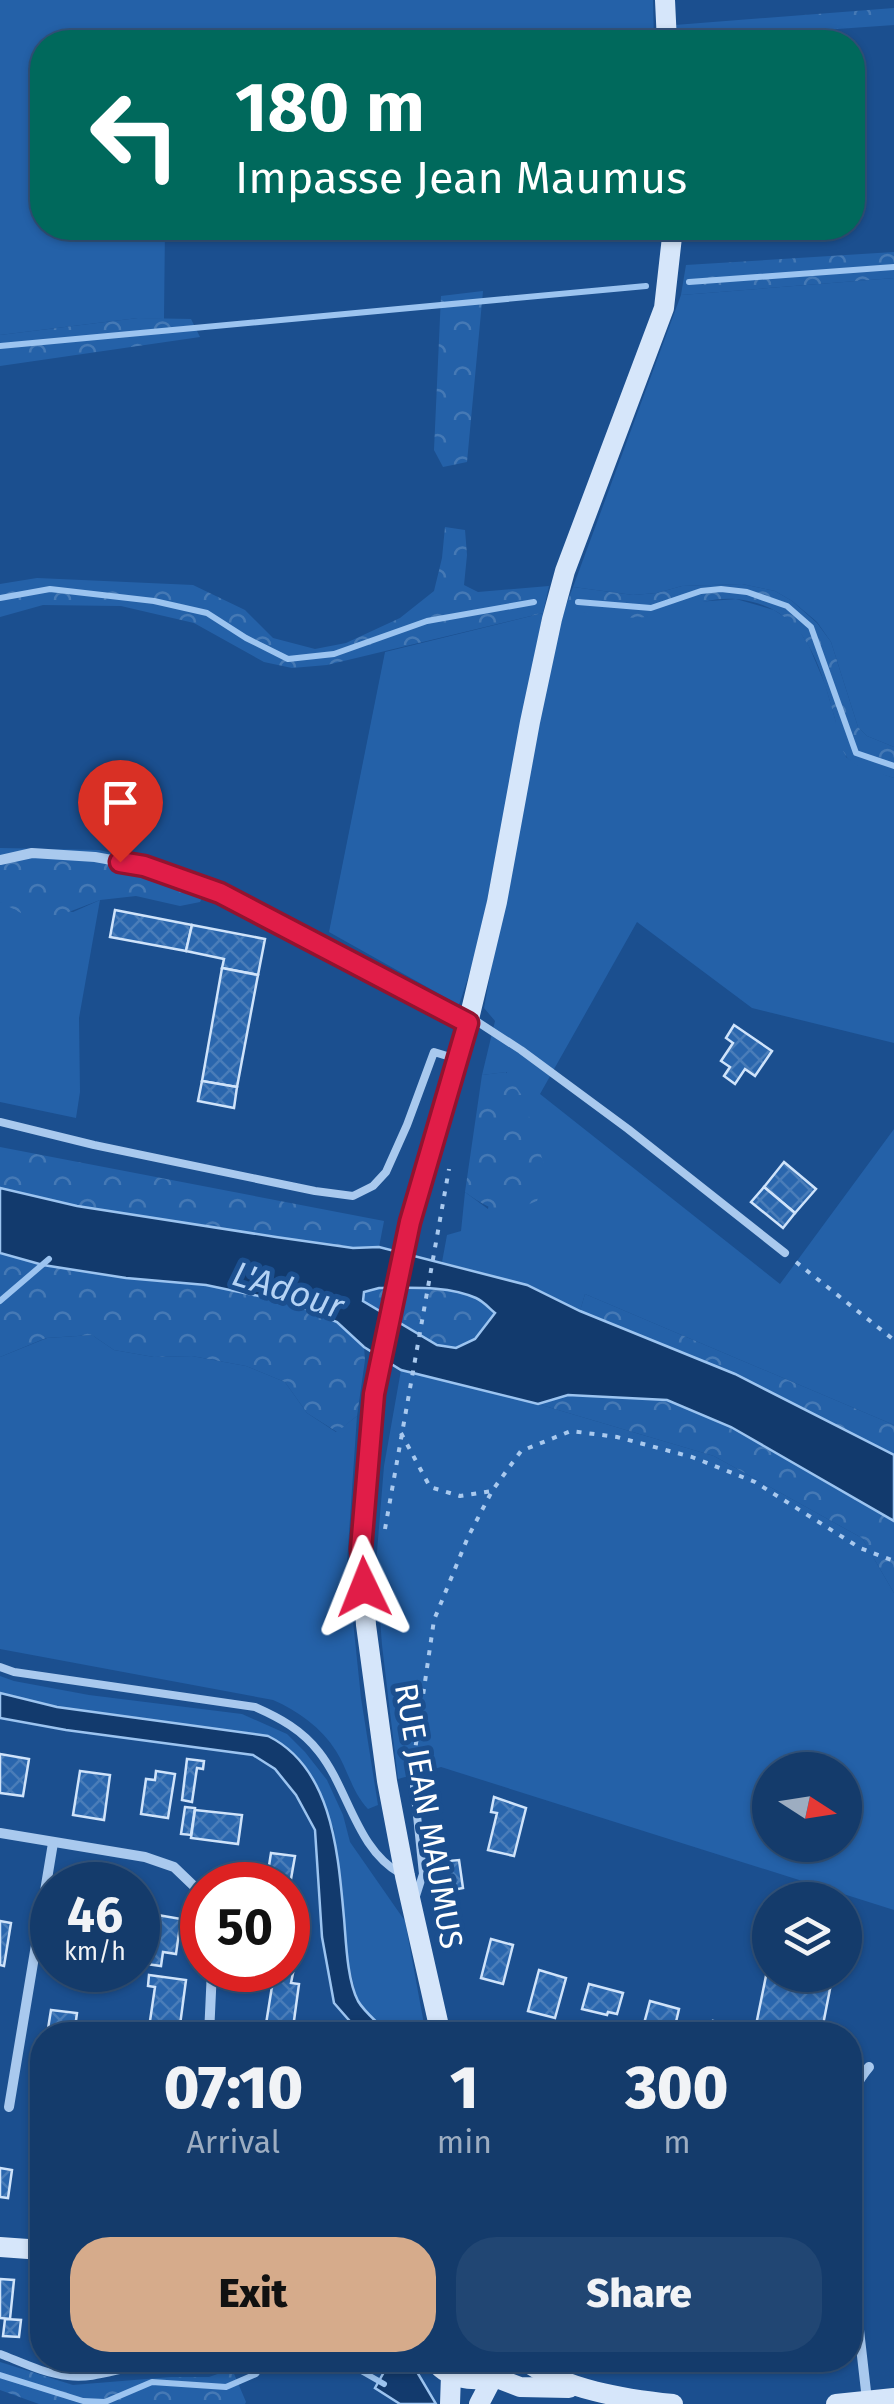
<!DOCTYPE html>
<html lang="en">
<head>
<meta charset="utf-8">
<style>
	:root { --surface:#143b6b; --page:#214673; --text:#f1f3f6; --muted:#9dadc1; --line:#33557e; --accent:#d6ab8b }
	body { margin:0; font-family:"Fira Sans",sans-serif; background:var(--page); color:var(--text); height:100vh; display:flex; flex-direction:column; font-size:38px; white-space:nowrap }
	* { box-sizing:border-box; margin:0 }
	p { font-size:32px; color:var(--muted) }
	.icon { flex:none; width:55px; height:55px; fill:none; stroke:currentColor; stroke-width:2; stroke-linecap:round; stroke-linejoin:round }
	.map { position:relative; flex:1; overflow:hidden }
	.sheet { position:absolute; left:30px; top:2022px; width:832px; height:350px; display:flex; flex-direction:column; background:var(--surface); border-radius:40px; box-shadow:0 2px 8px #0004,0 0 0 2px var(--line) }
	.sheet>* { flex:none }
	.banner { position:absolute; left:30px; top:30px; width:835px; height:210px; border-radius:40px; box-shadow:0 2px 8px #0004,0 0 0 2px var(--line); background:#00695c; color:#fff; overflow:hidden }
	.needle { width:65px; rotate:102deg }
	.buttons { position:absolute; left:752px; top:1752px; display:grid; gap:20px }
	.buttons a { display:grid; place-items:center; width:110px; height:110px; border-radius:50%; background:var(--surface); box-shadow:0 2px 8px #0004,0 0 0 2px var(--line); font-size:50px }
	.speed { position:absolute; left:30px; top:1862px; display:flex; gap:20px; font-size:50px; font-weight:700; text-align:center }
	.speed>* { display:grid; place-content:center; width:130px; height:130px; border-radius:50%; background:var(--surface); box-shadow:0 2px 8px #0004,0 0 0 2px var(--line); line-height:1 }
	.speed small { font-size:25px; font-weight:400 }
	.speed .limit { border:15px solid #d22; background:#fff; color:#111 }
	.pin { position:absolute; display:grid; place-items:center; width:85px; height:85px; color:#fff; margin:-102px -42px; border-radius:50% 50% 50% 0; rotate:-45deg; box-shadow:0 0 10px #0007 }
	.pin .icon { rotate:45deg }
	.me { position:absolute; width:110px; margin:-55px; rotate:358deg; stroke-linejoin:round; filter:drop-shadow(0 0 8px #0008) }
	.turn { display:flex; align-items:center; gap:35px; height:210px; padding:0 40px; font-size:45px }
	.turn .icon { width:130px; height:130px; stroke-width:2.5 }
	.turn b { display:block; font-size:70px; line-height:85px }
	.eta { display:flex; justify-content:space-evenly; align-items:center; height:170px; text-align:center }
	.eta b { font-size:60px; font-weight:800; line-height:70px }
	.action { display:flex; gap:20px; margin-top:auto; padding:20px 40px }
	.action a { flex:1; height:115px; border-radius:40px; background:var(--accent); color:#111; font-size:40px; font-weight:800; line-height:115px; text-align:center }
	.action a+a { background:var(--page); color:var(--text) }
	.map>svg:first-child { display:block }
	.grass { fill:#2461a8; fill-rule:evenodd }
	.forest { fill:url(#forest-crowns) }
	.water { fill:#123a6d; stroke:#9cc4f0; stroke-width:2.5; fill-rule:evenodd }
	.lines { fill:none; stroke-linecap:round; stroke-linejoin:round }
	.stream { stroke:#9cc4f0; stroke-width:6 }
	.building { fill:url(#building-cross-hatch); stroke:#cfe3fa; stroke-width:2.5 }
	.path { stroke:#a9c9ee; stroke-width:4; stroke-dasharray:5 8; stroke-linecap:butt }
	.lane { stroke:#a9c9ee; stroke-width:8 }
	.street { stroke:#a9c9ee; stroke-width:10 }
	.secondary { stroke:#d6e6fa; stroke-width:20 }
	.route-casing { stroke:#92132f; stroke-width:25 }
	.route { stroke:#e11d48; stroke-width:18 }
	.labels { text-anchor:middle; stroke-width:10; stroke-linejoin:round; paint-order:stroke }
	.street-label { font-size:32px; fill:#fff; stroke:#1b4f8f }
	.water-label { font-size:35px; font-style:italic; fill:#b5d3f5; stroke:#1b4f8f }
</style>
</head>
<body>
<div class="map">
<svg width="894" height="2404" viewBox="0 0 894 2404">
	<defs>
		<pattern id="forest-crowns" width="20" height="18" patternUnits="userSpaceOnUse" patternTransform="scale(2.5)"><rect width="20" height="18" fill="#2461a8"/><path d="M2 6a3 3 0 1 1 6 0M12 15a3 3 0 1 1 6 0" fill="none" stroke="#4579b5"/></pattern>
		<pattern id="building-cross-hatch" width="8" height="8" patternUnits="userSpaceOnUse" patternTransform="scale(2.5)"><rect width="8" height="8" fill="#2a66ad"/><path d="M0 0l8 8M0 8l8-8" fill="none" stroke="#4a7db9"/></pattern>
	</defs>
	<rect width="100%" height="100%" fill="#1b4f8f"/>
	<g class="grass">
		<polygon points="0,0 653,0 654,42 42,42 42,228 165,228 164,319 138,318 0,335"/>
		<polygon points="894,278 894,747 867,736 858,727 831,642 817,622 792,601 775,591 742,584 682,586 657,593 633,595 573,587 681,295"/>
		<polygon points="736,599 774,610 795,624 809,646 825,684 846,757 857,765 894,778 894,1043 752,1008 637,922 540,1094 780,1284 894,1129 894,1425 585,1294 580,1311 527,1285 442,1262 447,1235 461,1231 465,1192 488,1209 507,1072 482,1075 495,1021 484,1008 538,714 562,616 570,611 645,617 696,602"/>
		<polygon points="543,613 478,947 459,1005 329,932 385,652"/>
		<polygon points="100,900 79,1018 80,1092 76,1118 0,1102 0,902 73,912"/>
		<path d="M92 1335 114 1350 154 1357 192 1356 246 1366 285 1382 307 1413 336 1432 357 1416 347 1563 361 1698 378 1805 368 1809C352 1792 348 1770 336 1751 321 1727 298 1711 273 1700L0 1649V1357L47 1338Z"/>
		<path d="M401 1370 538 1404 714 1456 862 1538 894 1593V1910L441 1767 398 1779 382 1645 376 1564 384 1466ZM770 1770H845V1845H770Z"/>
		<polygon points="0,1676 14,1681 89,1695 242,1714 287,1734 305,1752 327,1780 343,1815 350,1842 405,1921 426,2035 389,2035 358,2001 346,1954 334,1829 268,1736 57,1707 0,1693"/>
	</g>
	<g class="forest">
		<polygon points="894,8 894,25 678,40 675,25"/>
		<polygon points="894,252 894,278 681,295 686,265"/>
		<polygon points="483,291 467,462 443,467 434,450 441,296"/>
		<polygon points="138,318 191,319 200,337 0,366 0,335"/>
		<polygon points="445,527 465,530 467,555 464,585 478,592 549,586 543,613 327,665 292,668 264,662 194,623 121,606 43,605 0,617 0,584 37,578 193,585 245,610 273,638 315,649 346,643 400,618 434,591 442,558"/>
		<path d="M742 584 775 591 792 601 817 623 831 642 858 727 867 736 894 747V778C880 773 854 769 846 756 840 747 837 730 835 719 819 662 805 606 736 599 705 596 677 612 646 617 622 620 595 612 570 612L562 616 573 587 633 595 657 593 682 586Z"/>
		<polygon points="0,848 99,850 163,865 210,881 200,902 180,906 136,896 100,900 40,923 0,902"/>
		<path d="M506 1072 523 1097 546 1171 537 1201C502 1215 496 1214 465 1192L482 1075Z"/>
		<polygon points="0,1147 384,1221 379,1247 353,1248 77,1206 0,1188"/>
		<path d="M0 1253C43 1265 86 1273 130 1278 195 1285 276 1288 334 1321 345 1327 354 1338 364 1347L365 1360 357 1416 337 1432 307 1413 285 1382 246 1366 192 1356 154 1357 114 1350 92 1335 46 1338 0 1357Z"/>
		<path d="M379 1288C410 1288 447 1285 476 1298 483 1301 489 1308 495 1313L475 1340 456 1348 437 1345 362 1301 364 1292Z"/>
		<polygon points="585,1294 894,1425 894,1455 735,1374 580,1311"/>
		<polygon points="568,1395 667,1400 731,1427 894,1521 894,1593 862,1538 714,1456 538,1404"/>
		<polygon points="0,2362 73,2385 171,2377 209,2377 232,2369 246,2402 245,2404 39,2404 0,2390"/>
	</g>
	<g class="water">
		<path d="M0 1188 77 1206 276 1237 353 1248 379 1247 527 1285 580 1311 735 1374 894 1455V1521L731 1427 667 1400 568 1395 538 1404 401 1370 364 1347 337 1322 292 1303 206 1285 126 1278 43 1265 0 1253ZM379 1288C410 1288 447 1285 476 1298 483 1301 489 1308 495 1313L475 1339 456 1348 437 1345 363 1301 364 1292Z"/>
		<path d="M0 1693 57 1707 268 1736C333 1768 338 1854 344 1918 346 1941 347 1980 358 2001 365 2013 380 2024 389 2035H362L334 2003 322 1937 315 1830 296 1795 275 1769 253 1755 66 1730 0 1718Z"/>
		<polygon points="379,2360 410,2360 436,2404 400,2404 375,2388 384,2372"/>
	</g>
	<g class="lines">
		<g class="stream">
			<polyline points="689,282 894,267"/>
			<polyline points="0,346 646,286"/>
			<polyline points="0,598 50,589 154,601 207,613 246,638 288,659 334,654 427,621 534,602"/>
			<polyline points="578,602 651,608 701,591 721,589 747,592 787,606 811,627 856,753 894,766"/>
			<polyline points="0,1301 49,1259"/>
			<polyline points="348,2360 356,2368 384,2384"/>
			<polyline points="0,2375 83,2401 105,2402 152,2382 226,2387 256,2374 266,2360"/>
		</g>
	</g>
	<g class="building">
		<polygon points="115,910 192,925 186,951 110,937"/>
		<polygon points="192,925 265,939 258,975 222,968 224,959 186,951"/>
		<polygon points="222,968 258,975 237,1087 202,1081"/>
		<polygon points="734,1025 772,1051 755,1076 745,1069 735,1084 724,1076 730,1067 721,1061 733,1043 726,1038"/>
		<polygon points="202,1081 237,1087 234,1108 198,1101"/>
		<polygon points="784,1162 816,1189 795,1213 764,1187"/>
		<polygon points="764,1187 795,1213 783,1228 751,1202"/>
		<polygon points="0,1754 29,1759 23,1796 0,1793"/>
		<polygon points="187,1759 204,1761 203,1769 197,1768 192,1802 182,1800"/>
		<polygon points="80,1771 110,1775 104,1820 73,1815"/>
		<polygon points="156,1771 175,1774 168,1818 141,1814 146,1779 155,1780"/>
		<polygon points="494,1797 526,1808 514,1856 488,1850 497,1813 491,1812"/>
		<polygon points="185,1807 195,1808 191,1835 181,1834"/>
		<polygon points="195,1810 242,1815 238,1844 191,1838"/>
		<polygon points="271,1853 295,1856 288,1896 288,1885 266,1885"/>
		<polygon points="459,1860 463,1888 453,1890 448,1861"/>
		<polygon points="91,1873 122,1878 121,1885 89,1885"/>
		<polygon points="152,1914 181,1919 176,1954 163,1952 161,1966 139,1963 141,1947 147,1948"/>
		<polygon points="0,1921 11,1923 4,1966 0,1965"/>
		<polygon points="491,1939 513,1945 503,1984 481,1978"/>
		<polygon points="539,1970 566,1978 555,2018 528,2011"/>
		<polygon points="279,1971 293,1973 291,1983 299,1984 293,2028 266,2024 273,1980 278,1981"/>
		<polygon points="767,1971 770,1972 770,1975 787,1975 831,1984 821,2035 754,2035"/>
		<polygon points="149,1975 186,1980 180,2025 150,2021 155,1987 148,1986"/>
		<polygon points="589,1984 623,1993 617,2014 608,2012 607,2015 582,2009"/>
		<polygon points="650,2001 679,2009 673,2035 641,2035"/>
		<polygon points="51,2010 77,2013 74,2035 47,2035"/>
		<polygon points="713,2021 735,2025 733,2035 707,2035 711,2034"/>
		<polygon points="266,2024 293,2028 292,2035 265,2035"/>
		<polygon points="34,2161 42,2162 42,2191 30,2190"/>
		<polygon points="0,2168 12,2170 8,2198 0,2197"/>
		<polygon points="0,2279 14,2280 10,2319 0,2318"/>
		<polygon points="5,2319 21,2320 19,2337 3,2336"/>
	</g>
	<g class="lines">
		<g class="path">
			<polyline points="796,1262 894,1340"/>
			<polyline points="401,1433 430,1487 460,1496 492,1491"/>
			<polyline points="385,1529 449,1169"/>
			<polyline points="412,1771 434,1620 468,1537 492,1491 521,1451 571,1431 617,1437 692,1457 755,1482 860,1548 894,1561"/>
		</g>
		<g class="lane">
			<polyline points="473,1019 521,1050 628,1129 785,1253"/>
			<polyline points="0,1122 94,1145 315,1191 353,1196 373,1186 386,1172 407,1125 434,1052 457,1059"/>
			<path d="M0 1667 14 1672 255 1707C280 1718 302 1730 319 1752 349 1790 356 1849 401 1874"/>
			<polyline points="414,1786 423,1874 416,1896"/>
			<path d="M0 2354C21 2362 45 2374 68 2376 98 2380 124 2365 154 2365 180 2365 208 2375 232 2360"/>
		</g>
		<g class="street">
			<polyline points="0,860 32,853 95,857 145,866 220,893 467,1022"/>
			<polyline points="0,1833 145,1857 174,1867 198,1890 202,1903"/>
			<polyline points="440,2027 475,2035"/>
			<polyline points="209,2035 212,1970"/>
			<polyline points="9,2107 53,1843"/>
			<path d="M850 2115C851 2096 856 2082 869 2067"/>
			<polyline points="850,2229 854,2286 867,2400"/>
		</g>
		<g class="secondary">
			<polyline points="665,0 667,42"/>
			<polyline points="441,2035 405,1876 387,1781 366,1625 361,1549 374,1393 410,1222 468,1023 497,902 530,722 552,619 565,571 664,308 673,228"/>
			<polyline points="0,2247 42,2250"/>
			<path d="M434 2360C446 2379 473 2382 494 2377L500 2360"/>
			<path d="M524 2360C564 2390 625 2399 673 2404"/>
			<polyline points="494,2377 520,2387 569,2388"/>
			<polyline points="450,2404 451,2375"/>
			<polyline points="479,2404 492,2379"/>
			<polyline points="836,2404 894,2398"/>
		</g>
	</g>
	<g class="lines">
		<defs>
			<polyline id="route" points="120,862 144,866 220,893 468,1023 410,1222 374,1394 361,1549 364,1587"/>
		</defs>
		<use href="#route" class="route-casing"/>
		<use href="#route" class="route"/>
	</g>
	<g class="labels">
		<g class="street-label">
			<text transform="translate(429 1816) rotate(80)" y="11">RUE JEAN MAUMUS</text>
		</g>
		<g class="water-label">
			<text transform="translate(288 1290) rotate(18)" y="12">L'Adour</text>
		</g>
	</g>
</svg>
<div class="buttons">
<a><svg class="needle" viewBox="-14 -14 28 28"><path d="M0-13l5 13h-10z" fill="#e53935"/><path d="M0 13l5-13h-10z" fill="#9dadc1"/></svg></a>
<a><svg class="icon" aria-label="layers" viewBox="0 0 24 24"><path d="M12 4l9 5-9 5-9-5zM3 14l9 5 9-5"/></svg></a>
</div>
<div class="speed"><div>46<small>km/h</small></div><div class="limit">50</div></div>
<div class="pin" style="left:120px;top:862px;background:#d93025"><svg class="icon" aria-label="arrive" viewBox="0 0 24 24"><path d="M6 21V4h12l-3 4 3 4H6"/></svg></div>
<svg class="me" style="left:364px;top:1587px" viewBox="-20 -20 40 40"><path d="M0-17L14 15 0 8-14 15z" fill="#e11d48" stroke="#fff" stroke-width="4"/></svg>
<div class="banner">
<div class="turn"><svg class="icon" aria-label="left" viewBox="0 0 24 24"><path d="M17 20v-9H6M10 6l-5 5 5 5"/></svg><div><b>180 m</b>Impasse Jean Maumus</div></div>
</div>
<section class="sheet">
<div class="eta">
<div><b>07:10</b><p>Arrival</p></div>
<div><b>1</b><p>min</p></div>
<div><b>300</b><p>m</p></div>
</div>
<div class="action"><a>Exit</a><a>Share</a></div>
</section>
</div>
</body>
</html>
